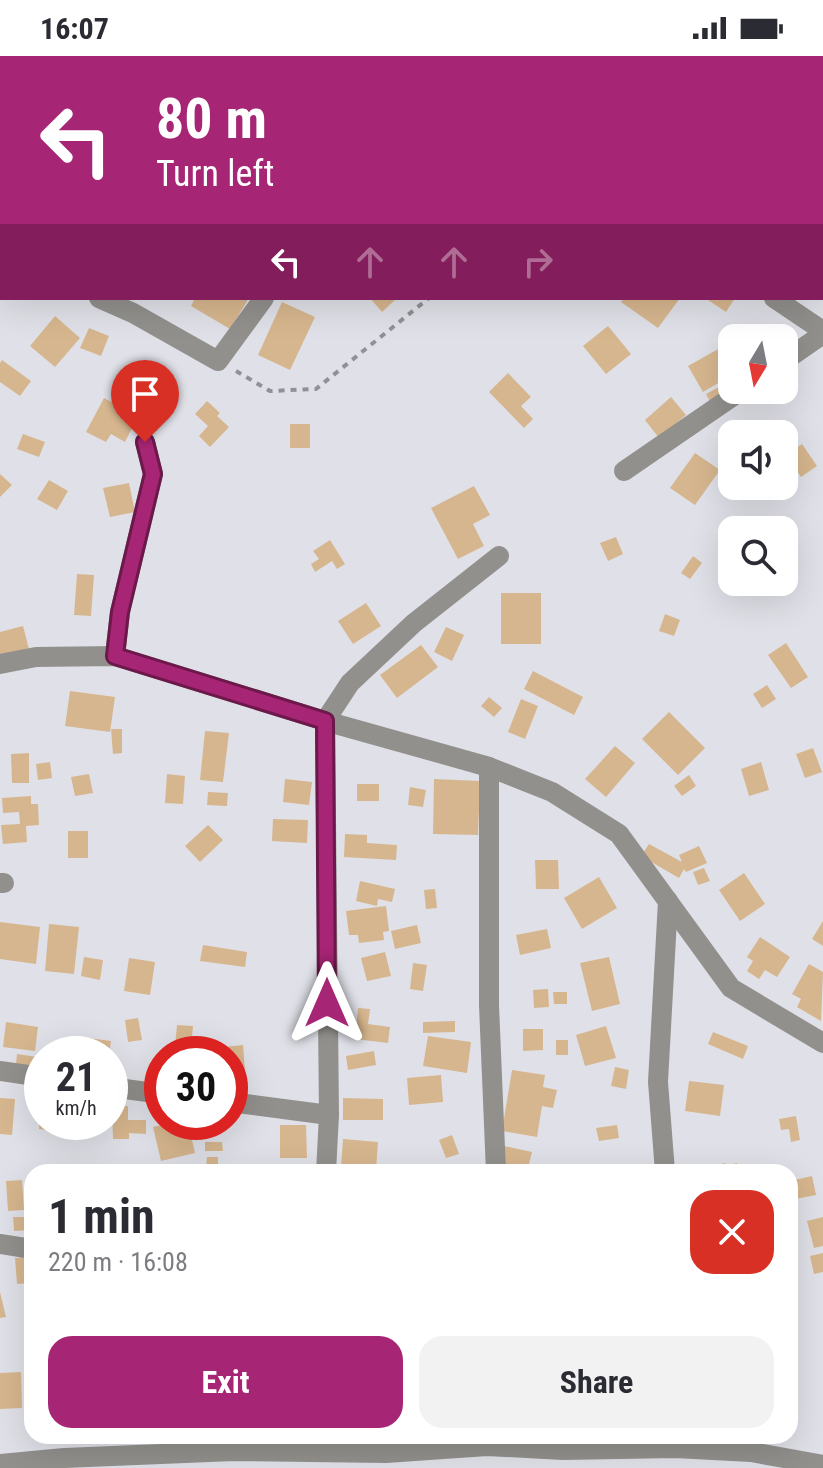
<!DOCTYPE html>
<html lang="en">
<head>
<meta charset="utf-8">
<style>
	:root { --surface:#fff; --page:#f2f2f3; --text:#2b2b33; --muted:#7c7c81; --accent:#a62574 }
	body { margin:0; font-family:"Roboto Condensed",sans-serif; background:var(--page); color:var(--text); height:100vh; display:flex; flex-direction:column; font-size:30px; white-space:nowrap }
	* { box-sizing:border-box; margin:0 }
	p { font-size:26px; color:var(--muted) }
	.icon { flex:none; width:44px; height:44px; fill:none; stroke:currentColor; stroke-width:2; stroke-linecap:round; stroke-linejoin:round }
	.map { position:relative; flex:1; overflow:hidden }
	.drawer { position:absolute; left:24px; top:1108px; width:774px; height:280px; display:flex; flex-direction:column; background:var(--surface); border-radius:24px; box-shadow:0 8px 32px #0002 }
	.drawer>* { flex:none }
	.hud { position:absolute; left:0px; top:0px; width:824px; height:244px; box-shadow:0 8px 32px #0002; background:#a62574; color:#fff; overflow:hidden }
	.needle { width:52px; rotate:190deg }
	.controls { position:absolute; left:718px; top:268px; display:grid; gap:16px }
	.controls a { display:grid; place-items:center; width:80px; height:80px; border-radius:16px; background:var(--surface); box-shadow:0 8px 32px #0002; font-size:40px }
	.speed { position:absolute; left:24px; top:980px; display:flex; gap:16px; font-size:40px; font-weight:700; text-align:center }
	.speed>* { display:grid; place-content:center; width:104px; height:104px; border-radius:50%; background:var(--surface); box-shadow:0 8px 32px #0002; line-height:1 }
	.speed small { font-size:20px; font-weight:400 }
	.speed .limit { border:12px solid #d22; background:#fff; color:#111 }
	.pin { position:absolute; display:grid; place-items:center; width:68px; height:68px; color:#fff; margin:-82px -34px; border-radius:50% 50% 50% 0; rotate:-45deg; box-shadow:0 0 8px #0007 }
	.pin .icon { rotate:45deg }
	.me { position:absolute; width:88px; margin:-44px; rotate:0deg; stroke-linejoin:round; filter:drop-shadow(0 0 6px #0008) }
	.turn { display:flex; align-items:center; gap:28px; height:168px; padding:0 24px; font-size:36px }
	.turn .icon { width:104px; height:104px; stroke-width:2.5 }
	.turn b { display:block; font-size:56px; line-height:68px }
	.lanes { display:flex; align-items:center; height:76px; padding:0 24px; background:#0003; justify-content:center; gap:40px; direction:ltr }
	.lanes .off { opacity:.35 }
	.round { display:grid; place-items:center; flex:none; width:84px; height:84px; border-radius:24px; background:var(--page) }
	.head { display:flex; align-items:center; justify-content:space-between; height:136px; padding:0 24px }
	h1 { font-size:48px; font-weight:700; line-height:60px }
	.button { display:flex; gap:16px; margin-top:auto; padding:16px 24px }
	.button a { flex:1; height:92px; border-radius:24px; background:var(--accent); color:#fff; font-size:32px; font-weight:700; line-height:92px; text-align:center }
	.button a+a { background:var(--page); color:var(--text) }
	.status { display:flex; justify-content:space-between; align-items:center; height:56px; padding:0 40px; background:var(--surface); direction:ltr }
	.status svg { height:22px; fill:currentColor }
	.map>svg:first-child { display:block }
	.building { fill:#d6b68e }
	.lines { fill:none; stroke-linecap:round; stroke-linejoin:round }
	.path { stroke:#909196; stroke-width:4; stroke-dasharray:6 6; stroke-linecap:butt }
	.minor { stroke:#92908d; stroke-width:20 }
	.route-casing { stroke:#6c184b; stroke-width:20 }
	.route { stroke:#a62574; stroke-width:14 }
</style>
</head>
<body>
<div class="status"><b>16:07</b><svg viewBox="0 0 49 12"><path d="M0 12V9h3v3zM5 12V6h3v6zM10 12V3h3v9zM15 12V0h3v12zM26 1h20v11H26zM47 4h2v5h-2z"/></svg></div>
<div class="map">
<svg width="823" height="1412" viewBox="0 0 823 1412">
	<rect width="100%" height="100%" fill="#e0e1e8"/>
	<g class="building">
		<polygon points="195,242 249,242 230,273 191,250"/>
		<polygon points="370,242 393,242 395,244 382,256"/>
		<polygon points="625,242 680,242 658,272 621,246"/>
		<polygon points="710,242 735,242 726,256 708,244"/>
		<polygon points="282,246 315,261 290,314 258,299"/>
		<polygon points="55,260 80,282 55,311 30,290"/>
		<polygon points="608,270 631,298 606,318 583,290"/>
		<polygon points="89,272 109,280 101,300 80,292"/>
		<polygon points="720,292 732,313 732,319 703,336 688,310"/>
		<polygon points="2,304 31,325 20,340 0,326 0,307"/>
		<polygon points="508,317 531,341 521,350 533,363 524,372 489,336"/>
		<polygon points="728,326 734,338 712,349 706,338"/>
		<polygon points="671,341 686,359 659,382 645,364"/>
		<polygon points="104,342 138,360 125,386 111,378 106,386 86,376"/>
		<polygon points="207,345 220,357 217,360 229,371 210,391 199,380 208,370 195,358"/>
		<rect x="290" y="368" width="20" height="24"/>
		<polygon points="23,378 45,386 39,401 17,393"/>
		<polygon points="802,388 817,410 801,421 786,399"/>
		<polygon points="695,397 720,414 695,449 670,432"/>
		<polygon points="0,418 12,429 0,441"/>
		<polygon points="49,424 68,435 57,454 37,443"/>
		<polygon points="129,427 135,456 110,461 103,432"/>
		<polygon points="474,430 490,459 473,468 484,490 458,503 431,452"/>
		<polygon points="616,481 623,498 608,505 600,487"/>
		<polygon points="330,484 345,508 337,513 332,505 315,516 311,508 319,503 313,495"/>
		<polygon points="693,500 702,507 690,523 681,517"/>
		<polygon points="77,518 94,519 91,560 74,559"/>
		<rect x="501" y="537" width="40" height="51"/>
		<polygon points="366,547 381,570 353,588 338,565"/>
		<polygon points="665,558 680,564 674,580 659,575"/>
		<polygon points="23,570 29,593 0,600 0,576"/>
		<polygon points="446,571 464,579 452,605 434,596"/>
		<polygon points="786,587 808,621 791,632 768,599"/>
		<polygon points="421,589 438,611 397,642 380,619"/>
		<polygon points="533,615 583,641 574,659 524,633"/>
		<polygon points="767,629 776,643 762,652 753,638"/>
		<polygon points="70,635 115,641 110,676 65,670"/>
		<polygon points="489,641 502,652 494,661 481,650"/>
		<polygon points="521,643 538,650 525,683 508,676"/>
		<polygon points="669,656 705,692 678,719 642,683"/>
		<polygon points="111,673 122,673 122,697 113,698"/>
		<polygon points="205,675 229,677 223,726 200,724"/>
		<polygon points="615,690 635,707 606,741 585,723"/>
		<polygon points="813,692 822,716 805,722 796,698"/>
		<polygon points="29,697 29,727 12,727 11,698"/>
		<polygon points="50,706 52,722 38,724 36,708"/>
		<polygon points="761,706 769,734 749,740 741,713"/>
		<polygon points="89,718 93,737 75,740 71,721"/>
		<polygon points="167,718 185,720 183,748 165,747"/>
		<polygon points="689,719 696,730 682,740 674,730"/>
		<polygon points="285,723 312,726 309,749 283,746"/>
		<polygon points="434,723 480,725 478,779 433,778"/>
		<rect x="357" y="728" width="22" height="17"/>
		<polygon points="410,731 426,734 423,751 408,749"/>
		<polygon points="208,736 228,737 227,750 207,749"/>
		<polygon points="31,740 31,748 38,748 39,769 26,770 27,786 3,788 1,769 20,768 19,756 3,757 2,742"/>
		<polygon points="273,763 308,764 307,787 272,785"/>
		<polygon points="208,769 223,784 200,806 185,790"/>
		<rect x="68" y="775" width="20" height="27"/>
		<polygon points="345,778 367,779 367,787 397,789 396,804 344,801"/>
		<polygon points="649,788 682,806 679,799 699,790 707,807 686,816 684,813 679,822 641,800"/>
		<polygon points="535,804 558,804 559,833 536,833"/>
		<polygon points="704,812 710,825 698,829 693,816"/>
		<polygon points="744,817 765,848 740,865 719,834"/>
		<polygon points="599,821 617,852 582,873 564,842"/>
		<polygon points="360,825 395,833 392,846 378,843 377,850 356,845"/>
		<polygon points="435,833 437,852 426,853 424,834"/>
		<polygon points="386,850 389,875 383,876 384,884 359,887 358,879 349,879 346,855"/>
		<polygon points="823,865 823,890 812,883"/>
		<polygon points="0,866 40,871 36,908 0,903"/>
		<polygon points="49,868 79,871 74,918 45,915"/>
		<polygon points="417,869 421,887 395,893 391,875"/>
		<polygon points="547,873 551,892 520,899 516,879"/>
		<polygon points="760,881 790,901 777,921 765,914 759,923 747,915 753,905 747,901"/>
		<polygon points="203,889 247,896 245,911 200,905"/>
		<polygon points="385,896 391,920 367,925 361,902"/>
		<polygon points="84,901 103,904 100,924 81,920"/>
		<polygon points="609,901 620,948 592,955 580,907"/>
		<polygon points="129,902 155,906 150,939 124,935"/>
		<polygon points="413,907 427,909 423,935 410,933"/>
		<polygon points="809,908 823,916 821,965 797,951 801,943 792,938"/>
		<polygon points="548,933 549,951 534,952 533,934"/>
		<polygon points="553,936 567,936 567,948 554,948"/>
		<polygon points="358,952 370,953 368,968 390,971 388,987 355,983"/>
		<polygon points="138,962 142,984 128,986 125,964"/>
		<polygon points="455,965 455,976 423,977 423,966"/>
		<polygon points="6,966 38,971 35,995 3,991"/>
		<polygon points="177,969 193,970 191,993 175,992"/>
		<polygon points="606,970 616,1002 585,1010 576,979"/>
		<polygon points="523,973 543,973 543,994 523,995"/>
		<polygon points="713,976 748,990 743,1003 708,988"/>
		<polygon points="428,980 471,986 467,1017 423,1010"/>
		<polygon points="88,982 111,985 109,998 86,998"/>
		<rect x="556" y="984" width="12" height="15"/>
		<polygon points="243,989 245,1015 230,1016 230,998 225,998 224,991"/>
		<polygon points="374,995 376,1009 348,1014 346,1000"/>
		<polygon points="17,998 37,1001 36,1010 16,1008"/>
		<polygon points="615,1011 629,1014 626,1033 611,1030"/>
		<polygon points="512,1014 545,1019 543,1031 557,1034 553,1052 542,1050 537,1081 502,1075"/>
		<polygon points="441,1019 443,1046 409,1049 407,1022"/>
		<polygon points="689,1025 724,1029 720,1060 685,1055"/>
		<polygon points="0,1042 15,1043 12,1079 0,1078"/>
		<polygon points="343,1042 383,1043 383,1064 343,1064"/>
		<polygon points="128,1050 128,1064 146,1064 146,1078 129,1077 129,1083 113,1083 112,1051"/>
		<polygon points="40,1057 42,1057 42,1066 60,1066 59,1075 39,1073"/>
		<polygon points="796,1060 800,1084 791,1086 789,1073 781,1074 779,1063"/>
		<polygon points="175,1066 188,1066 195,1097 161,1105 153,1071"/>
		<polygon points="280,1069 306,1069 307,1102 280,1102"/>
		<polygon points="617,1069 619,1082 599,1085 596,1072"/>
		<polygon points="452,1079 459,1098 446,1102 439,1084"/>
		<polygon points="343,1083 378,1086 376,1114 341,1111"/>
		<polygon points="205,1086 222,1086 223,1095 205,1095"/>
		<polygon points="504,1090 532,1096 527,1116 499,1111"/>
		<polygon points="207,1101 218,1101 218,1114 206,1113"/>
		<polygon points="725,1107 726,1110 737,1107 740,1116 706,1116 705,1113"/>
		<polygon points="812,1120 816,1139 790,1144 790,1125"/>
		<polygon points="22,1124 24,1154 8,1155 6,1125"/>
		<polygon points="13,1161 30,1161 31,1174 14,1175"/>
		<polygon points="823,1161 823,1190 814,1192 807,1165"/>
		<polygon points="823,1197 823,1216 814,1218 810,1200"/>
		<polygon points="30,1201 32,1227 17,1228 15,1202"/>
		<polygon points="0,1236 6,1261 0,1262"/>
		<polygon points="21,1316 22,1352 0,1353 0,1317"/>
	</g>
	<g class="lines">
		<polyline class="path" points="236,315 270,335 316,333 429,242"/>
		<g class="minor">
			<polyline points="498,0 499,2"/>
			<polyline points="691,0 695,2"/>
			<polyline points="643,2 643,0"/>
			<polyline points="0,199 2,200"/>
			<polyline points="99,242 133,257 218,305 264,242"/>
			<polyline points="774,242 823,275"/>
			<polyline points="784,305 823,278"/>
			<polyline points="624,415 742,334"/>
			<polyline points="115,600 120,556 153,418 145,386"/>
			<polyline points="0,608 36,601 115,600 325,665 489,711 552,736 619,778 731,932 823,987"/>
			<polyline points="489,711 489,949 496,1116"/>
			<polyline points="0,827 4,827"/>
			<polyline points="0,1015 42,1021"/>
			<polyline points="110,1031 162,1038"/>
			<polyline points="230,1046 329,1059"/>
			<polyline points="326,1116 329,1059 325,665 350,627 414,567 499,500"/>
			<polyline points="665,1116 658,1026 668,845"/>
			<polyline points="0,1188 32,1193"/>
			<polyline points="0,1408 64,1402 234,1395 386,1397 487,1390 563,1394 675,1392 751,1396 823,1409"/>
		</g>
	</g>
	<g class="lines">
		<defs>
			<polyline id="route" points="145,386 153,418 120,556 115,600 325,665 327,947"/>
		</defs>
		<use href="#route" class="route-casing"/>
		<use href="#route" class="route"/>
	</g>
</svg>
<div class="controls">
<a><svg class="needle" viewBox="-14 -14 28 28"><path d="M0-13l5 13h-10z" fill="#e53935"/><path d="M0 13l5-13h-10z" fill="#7c7c81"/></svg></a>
<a><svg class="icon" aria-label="sound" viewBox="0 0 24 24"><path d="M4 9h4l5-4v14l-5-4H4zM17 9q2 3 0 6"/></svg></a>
<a><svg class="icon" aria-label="search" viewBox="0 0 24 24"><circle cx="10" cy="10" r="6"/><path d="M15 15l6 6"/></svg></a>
</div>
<div class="speed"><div>21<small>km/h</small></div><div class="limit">30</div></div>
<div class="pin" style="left:145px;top:386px;background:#d93025"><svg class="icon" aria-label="arrive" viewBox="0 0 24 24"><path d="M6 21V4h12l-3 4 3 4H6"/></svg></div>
<svg class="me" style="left:327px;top:947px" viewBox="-20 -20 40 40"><path d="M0-17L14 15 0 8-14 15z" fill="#a62574" stroke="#fff" stroke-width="4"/></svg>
<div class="hud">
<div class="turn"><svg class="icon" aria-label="left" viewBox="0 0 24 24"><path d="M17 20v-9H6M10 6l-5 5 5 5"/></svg><div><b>80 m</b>Turn left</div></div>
<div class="lanes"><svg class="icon" aria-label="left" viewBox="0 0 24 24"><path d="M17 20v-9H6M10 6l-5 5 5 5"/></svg><svg class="icon off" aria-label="ahead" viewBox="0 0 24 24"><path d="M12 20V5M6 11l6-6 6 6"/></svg><svg class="icon off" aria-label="ahead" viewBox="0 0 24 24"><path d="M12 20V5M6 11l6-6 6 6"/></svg><svg class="icon off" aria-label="right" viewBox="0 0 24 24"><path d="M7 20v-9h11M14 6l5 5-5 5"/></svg></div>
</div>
<section class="drawer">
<div class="head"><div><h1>1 min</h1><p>220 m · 16:08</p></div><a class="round" style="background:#d93025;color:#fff"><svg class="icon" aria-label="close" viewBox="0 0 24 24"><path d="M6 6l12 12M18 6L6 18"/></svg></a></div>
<div class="button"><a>Exit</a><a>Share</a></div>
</section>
</div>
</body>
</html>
